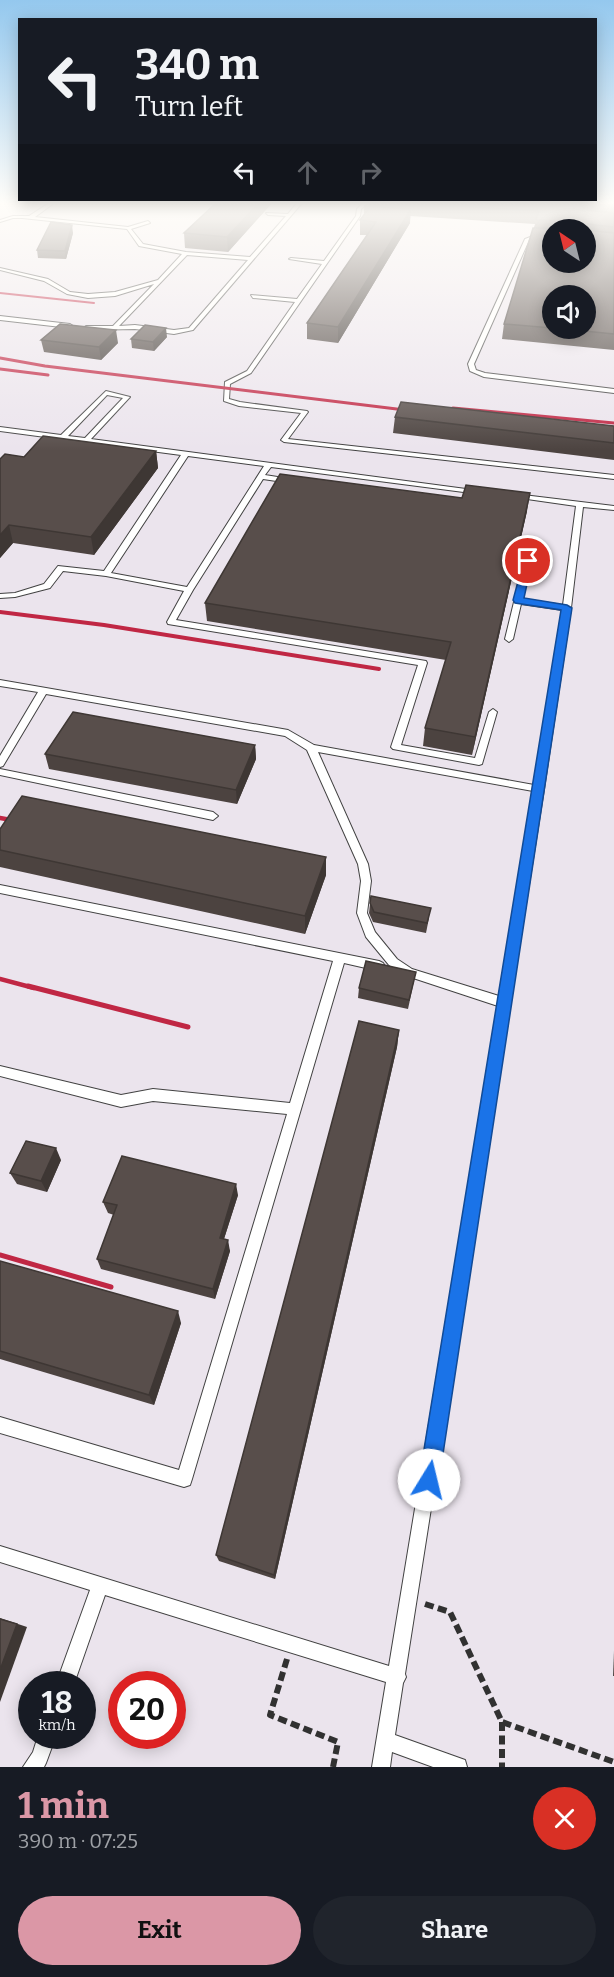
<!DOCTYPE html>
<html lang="en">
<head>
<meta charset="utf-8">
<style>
	:root { --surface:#171b24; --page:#20242c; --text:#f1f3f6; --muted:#9ea1a6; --accent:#db97a6 }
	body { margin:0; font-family:Bitter,serif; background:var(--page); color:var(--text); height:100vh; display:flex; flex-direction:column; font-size:22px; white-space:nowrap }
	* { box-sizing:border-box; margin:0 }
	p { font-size:20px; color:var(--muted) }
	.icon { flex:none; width:33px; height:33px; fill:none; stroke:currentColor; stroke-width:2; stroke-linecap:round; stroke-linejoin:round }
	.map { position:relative; height:1767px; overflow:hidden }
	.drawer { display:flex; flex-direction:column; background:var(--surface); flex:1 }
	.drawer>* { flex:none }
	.banner { position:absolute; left:18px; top:18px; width:579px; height:183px; border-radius:0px; box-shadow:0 3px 15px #0003; background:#171b24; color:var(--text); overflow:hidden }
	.needle { width:39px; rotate:325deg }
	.fabs { position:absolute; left:542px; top:219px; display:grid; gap:12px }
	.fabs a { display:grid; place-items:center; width:54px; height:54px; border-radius:50%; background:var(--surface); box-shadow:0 3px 15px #0003; font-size:30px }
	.speed { position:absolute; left:18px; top:1671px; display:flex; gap:12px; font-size:30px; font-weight:700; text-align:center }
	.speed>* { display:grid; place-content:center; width:78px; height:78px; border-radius:50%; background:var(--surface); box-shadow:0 3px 15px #0003; line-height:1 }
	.speed small { font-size:15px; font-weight:400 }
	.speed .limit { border:9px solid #d22; background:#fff; color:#111 }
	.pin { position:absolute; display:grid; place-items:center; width:51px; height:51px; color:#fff; margin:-26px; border:3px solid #fff; border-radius:50%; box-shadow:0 2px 6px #0007 }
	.me { position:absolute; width:66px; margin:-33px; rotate:9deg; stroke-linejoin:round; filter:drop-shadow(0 0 4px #0008) }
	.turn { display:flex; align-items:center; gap:21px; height:126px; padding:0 18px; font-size:27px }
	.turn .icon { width:78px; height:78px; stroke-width:2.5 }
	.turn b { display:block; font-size:42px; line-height:51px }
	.lanes { display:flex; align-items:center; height:57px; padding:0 18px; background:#0003; justify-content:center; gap:30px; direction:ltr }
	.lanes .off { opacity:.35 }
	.round { display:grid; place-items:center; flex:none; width:63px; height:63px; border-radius:32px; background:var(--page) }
	.head { display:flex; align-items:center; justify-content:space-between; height:102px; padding:0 18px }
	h1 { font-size:36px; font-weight:700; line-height:45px; color:var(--accent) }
	.button { display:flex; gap:12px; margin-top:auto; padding:12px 18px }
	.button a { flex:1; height:69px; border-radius:36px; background:var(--accent); color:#111; font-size:24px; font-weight:700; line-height:69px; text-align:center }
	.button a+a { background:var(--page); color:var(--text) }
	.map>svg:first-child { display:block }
	.industrial { fill:#ebe4ed; fill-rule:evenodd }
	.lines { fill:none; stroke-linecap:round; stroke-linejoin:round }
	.service-casing { stroke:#424242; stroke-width:2 }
	.path { stroke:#313131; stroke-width:6; stroke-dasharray:9 4.5; stroke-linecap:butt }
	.service { fill:#fff; fill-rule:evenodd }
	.rail-far4 { stroke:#c02744; stroke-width:2 }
	.rail-far3 { stroke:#c02744; stroke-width:3 }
	.rail-far2 { stroke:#c02744; stroke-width:4 }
	.rail-far1 { stroke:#c02744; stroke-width:4.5 }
	.rail { stroke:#c02744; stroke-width:5 }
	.wall { fill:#4c4340 }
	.shaded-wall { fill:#3e3734 }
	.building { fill:#584e4b; stroke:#3e3734; stroke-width:1.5; fill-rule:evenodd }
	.route { fill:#1a73e8; stroke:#114b97; stroke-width:1.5 }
</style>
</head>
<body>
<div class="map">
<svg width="614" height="1767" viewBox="0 0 614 1767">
	<rect width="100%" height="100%" fill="#fffaf1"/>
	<path class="industrial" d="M0 203H614V1767H0ZM552 230H585V262H552ZM552 296H585V328H552ZM32 1684H82V1736H32ZM122 1684H172V1736H122Z"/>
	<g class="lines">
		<defs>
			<g id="service">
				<path d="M49 203H54L35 217 128 227 148 221 150 223 131 229 143 244 186 252 250 257 286 216 268 215 266 213 288 214 297 203H302L193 330 174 334 135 329 86 330 83 328 86 326H113L154 284 115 296 88 298 67 294 44 281 0 270V268L48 279 70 292 88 294 115 292 158 280 182 254 139 246 127 229 22 218H13L0 222V220L13 216H29ZM187 255 248 260 189 328 174 330 135 325 119 326Z"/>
				<polygon points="363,203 368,203 361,209 360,216 251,373 230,384 229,399 240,402 307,411 308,412 288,439 614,475 614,479 284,442 281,440 301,413 239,406 224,401 225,382 247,371 295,302 253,298 251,295 297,299 322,264 289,259 291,258 324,261 356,216 357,209"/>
				<polygon points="533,236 552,237 552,239 533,238 529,240 474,364 476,370 485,373 614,389 614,393 484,377 470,371 468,364 525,239"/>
				<polygon points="0,316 70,324 73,326 70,328 0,320"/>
				<path d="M106 391 130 397 91 439 481 491 482 492 479 494 271 467 265 475 290 479 293 481 290 483 263 479 193 590 176 620 426 661 427 663 401 745 475 758 489 712 493 709 497 712 482 764 479 765 393 749 391 747 418 665 168 624 167 622 184 591 106 576 63 571 50 588 15 597 0 598V594L15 593 44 584 58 566 104 571 181 455 0 431V427L61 435ZM107 395 123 398 85 438 68 436ZM188 456 264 466 187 587 111 573Z"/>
				<path d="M515 494 614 506V510L583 507 571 608 544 789 405 1674 406 1677 403 1683 395 1735 465 1760 467 1767H433L392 1752 390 1767H372L386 1682 105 1595 74 1684H56L90 1590 0 1562V1546L389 1666 498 1006 404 975 389 965 366 937 357 913 361 881 358 864 307 750 285 736 46 694 3 766 0 767V756L38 692 0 686V680L288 730 314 745 534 785 562 610 521 604 513 639 509 642 505 639 529 540 536 542 522 599 563 605 576 506 513 497 511 496ZM318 752 533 791 499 996 412 969 397 959 375 932 367 913 371 881 368 864Z"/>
				<polygon points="0,769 213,812 218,816 213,820 0,775"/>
				<polygon points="0,885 379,961 383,963 385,966 383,969 379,971 344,963 192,1479 190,1485 184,1487 0,1433 0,1417 179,1470 287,1114 153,1101 121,1107 0,1076 0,1066 121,1095 153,1089 290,1103 333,961 0,893"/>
				<polygon points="38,1736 56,1736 46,1763 44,1767 23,1767 33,1752"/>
			</g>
		</defs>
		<use href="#service" class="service-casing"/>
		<g class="path">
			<polyline points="425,1604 450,1612 502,1722 614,1762"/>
			<polyline points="287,1659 270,1715 338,1742 333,1767"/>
			<polyline points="502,1722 502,1767"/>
		</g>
		<use href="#service" class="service"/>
		<polyline class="rail-far4" points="0,293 94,303"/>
		<g class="rail-far3">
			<polyline points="0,358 45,366 413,411"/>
			<polyline points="0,369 48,375"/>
			<polyline points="453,408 614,423"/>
		</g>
		<polyline class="rail-far2" points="0,612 104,625 379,669"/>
		<g class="rail-far1">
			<polyline points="0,818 22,822"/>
			<polyline points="0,979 34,988"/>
		</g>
		<g class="rail">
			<polyline points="28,986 188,1027"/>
			<polyline points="0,1255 111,1287"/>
		</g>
	</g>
	<g class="wall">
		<polygon points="199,203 272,203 228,252 185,248 184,233 215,205"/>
		<polygon points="368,203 614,203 614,350 502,339 504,324 535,224 410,216 410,223 338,343 307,339 307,323 367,235 360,235 360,220 364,215 364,206 368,206"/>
		<polygon points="73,233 66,259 38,258 37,250"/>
		<polygon points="167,337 154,351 132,348 131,339"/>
		<polygon points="41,340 118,343 101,360 44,352"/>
		<polygon points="395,417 614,426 614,460 393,433"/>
		<polygon points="156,451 158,468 94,555 13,543 0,558 0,459 24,457"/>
		<polygon points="527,511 472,755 423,746 425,728 446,660 207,621 205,603"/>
		<polygon points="255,745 256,759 237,804 49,769 45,754"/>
		<polygon points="0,829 326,875 305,934 0,867"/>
		<polygon points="371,896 429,918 426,933 373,922 369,913"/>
		<polygon points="414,981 408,1009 358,998 359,988"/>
		<polygon points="399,1030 397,1047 275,1579 219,1561 216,1555"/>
		<polygon points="61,1160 47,1192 17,1184 10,1173"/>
		<polygon points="238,1195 224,1239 230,1251 215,1299 101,1269 97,1259 114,1215 108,1213 103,1202"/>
		<polygon points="0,1261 181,1323 154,1405 0,1359"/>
		<polygon points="614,1651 614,1676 613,1676"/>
	</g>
	<g class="shaded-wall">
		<polygon points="259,203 272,203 228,252 227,237"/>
		<polygon points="411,209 410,223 338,343 338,327"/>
		<polygon points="72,225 73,233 66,259 65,251"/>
		<polygon points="166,328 167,337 154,351 153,342"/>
		<polygon points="116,330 118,343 101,360 99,347"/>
		<polygon points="156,451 158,468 94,555 91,537"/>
		<polygon points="530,493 527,511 472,755 475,737"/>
		<polygon points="9,525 13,543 0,558 0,535"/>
		<polygon points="255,745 256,759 237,804 236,790"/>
		<polygon points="326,857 326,875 305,934 305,916"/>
		<polygon points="399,1030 397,1047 275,1579 274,1575"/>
		<polygon points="56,1148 61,1160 47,1192 41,1181"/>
		<polygon points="236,1184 238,1195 221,1248 220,1238"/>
		<polygon points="228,1240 230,1251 215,1299 213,1289"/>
		<polygon points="178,1311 181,1323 154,1405 149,1395"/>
		<polygon points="0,1618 27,1627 0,1702"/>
	</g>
	<g class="building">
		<polygon points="216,203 259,203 227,237 184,233"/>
		<path d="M415 203H523L534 204 535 203H566L576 209 614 213V227L588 224 586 230 614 233V334L555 328H585V296H552V328L504 324 533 228H554L557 223 554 221 536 220 539 211ZM552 230H585V262H552Z"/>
		<polygon points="591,203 614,203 614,207"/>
		<polygon points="364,206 411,209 338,327 307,323 376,222 360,220 370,207"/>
		<polygon points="51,222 72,225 65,251 37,250"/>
		<polygon points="60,324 116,330 99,347 41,340"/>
		<polygon points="145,325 166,328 153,342 131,339"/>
		<polygon points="401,402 614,426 614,443 395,417"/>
		<polygon points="43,436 156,451 91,537 9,525 0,535 0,459 5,454 24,457"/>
		<polygon points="280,474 462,498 466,485 530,493 475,737 425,728 451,642 205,603"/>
		<polygon points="73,712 255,745 236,790 45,754"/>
		<polygon points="22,796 326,857 305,916 0,850 0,829"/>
		<polygon points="371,896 431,908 427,923 374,912 370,903"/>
		<polygon points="366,961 416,972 409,1000 359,988"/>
		<polygon points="359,1021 399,1030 274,1575 216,1555"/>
		<polygon points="26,1141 56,1148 41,1181 10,1173"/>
		<polygon points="122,1156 236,1184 220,1238 228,1240 213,1289 97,1259 117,1205 103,1202"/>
		<polygon points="0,1261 178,1311 149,1395 0,1351"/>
		<polygon points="0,1619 17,1624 0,1670"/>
	</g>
	<linearGradient id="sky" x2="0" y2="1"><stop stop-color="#94c8ee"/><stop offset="0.45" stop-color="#fffdf9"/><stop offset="1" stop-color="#fffdf9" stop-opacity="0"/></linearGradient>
	<rect width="614" height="451" fill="url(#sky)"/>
	<polygon class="route" points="524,559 532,561 524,598 567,605 572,608 439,1480 436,1487 429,1490 422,1487 419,1480 561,610 515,603 513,600"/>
</svg>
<div class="fabs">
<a><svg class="needle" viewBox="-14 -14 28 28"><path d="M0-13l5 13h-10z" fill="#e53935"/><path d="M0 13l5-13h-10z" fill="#9ea1a6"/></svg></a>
<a><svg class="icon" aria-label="sound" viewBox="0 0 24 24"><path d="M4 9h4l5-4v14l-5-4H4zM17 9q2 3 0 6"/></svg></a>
</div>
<div class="speed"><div>18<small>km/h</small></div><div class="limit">20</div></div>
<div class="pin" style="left:528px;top:561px;background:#d93025"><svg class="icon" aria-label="arrive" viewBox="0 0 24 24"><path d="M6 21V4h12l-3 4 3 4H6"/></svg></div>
<svg class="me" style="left:429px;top:1480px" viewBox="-20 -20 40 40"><circle r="19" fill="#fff"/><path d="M0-13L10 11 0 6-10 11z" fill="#1a73e8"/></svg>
<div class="banner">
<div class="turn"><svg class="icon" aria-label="left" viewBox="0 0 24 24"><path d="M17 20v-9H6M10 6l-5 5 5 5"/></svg><div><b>340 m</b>Turn left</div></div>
<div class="lanes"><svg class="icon" aria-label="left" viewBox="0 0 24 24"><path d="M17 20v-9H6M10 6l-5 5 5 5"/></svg><svg class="icon off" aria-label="ahead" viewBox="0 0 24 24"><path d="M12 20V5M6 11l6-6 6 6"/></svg><svg class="icon off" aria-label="right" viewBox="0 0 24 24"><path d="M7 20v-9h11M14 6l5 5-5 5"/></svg></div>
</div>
</div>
<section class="drawer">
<div class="head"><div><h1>1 min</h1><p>390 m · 07:25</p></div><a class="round" style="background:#d93025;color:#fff"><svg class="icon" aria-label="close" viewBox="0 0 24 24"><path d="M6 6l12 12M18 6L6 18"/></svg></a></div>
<div class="button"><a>Exit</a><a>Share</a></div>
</section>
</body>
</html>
